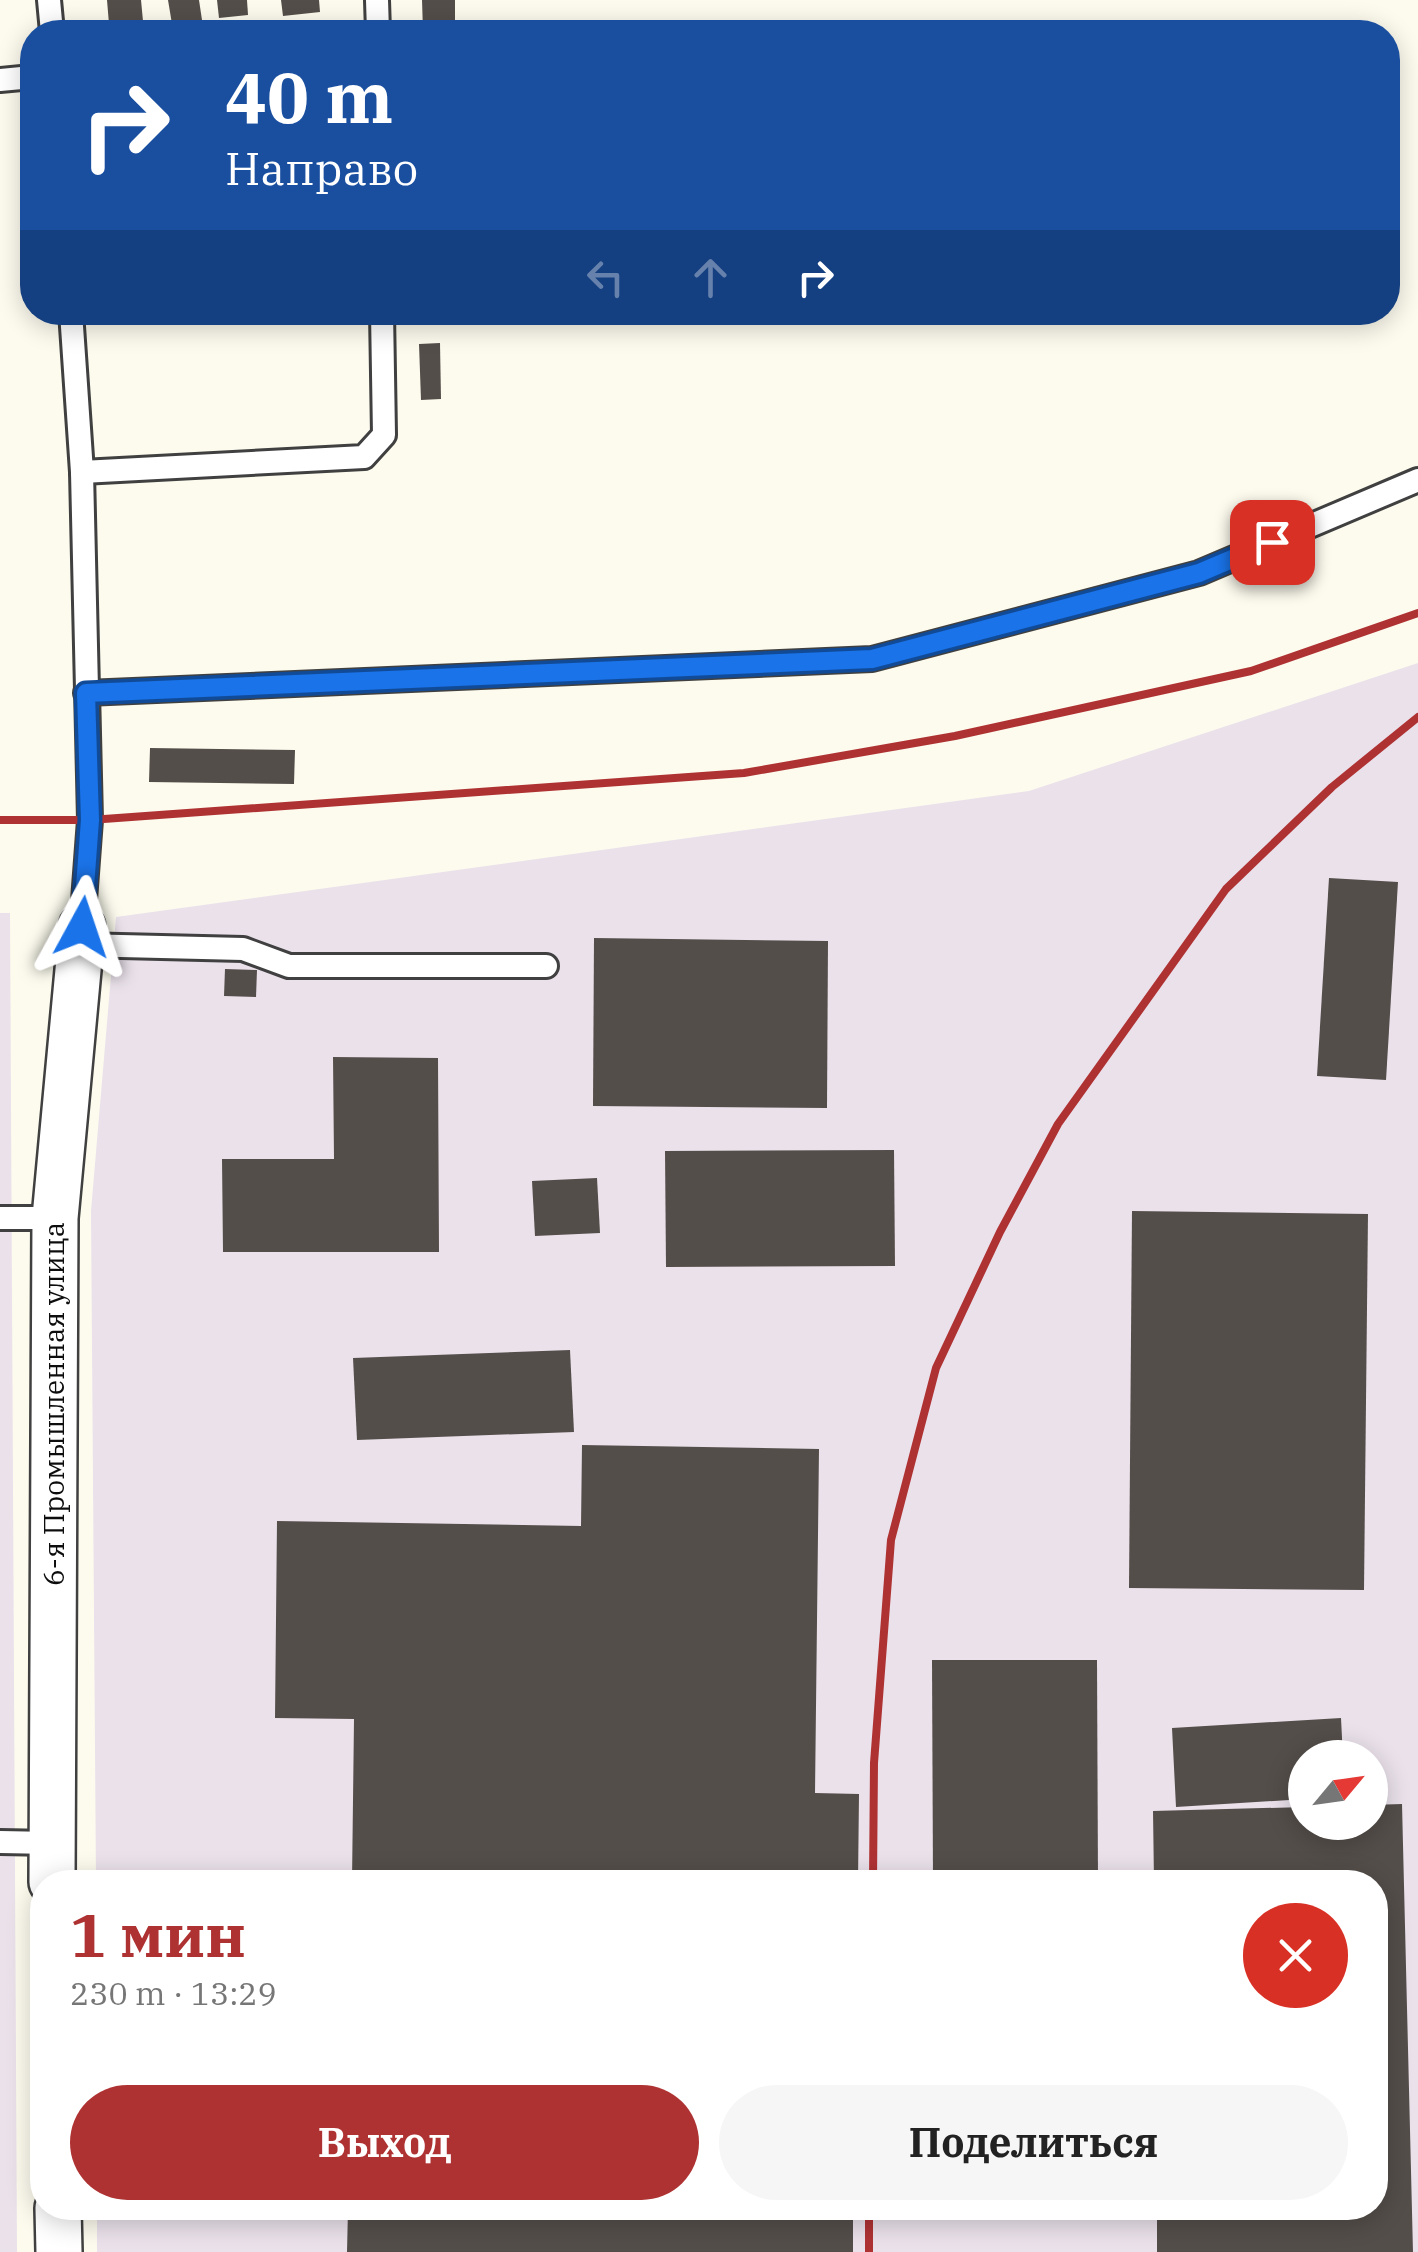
<!DOCTYPE html>
<html lang="ru">
<head>
<meta charset="utf-8">
<style>
	:root { --surface:#fff; --page:#f6f6f6; --text:#222; --muted:#767676; --accent:#af3233 }
	body { margin:0; font-family:"IBM Plex Serif",serif; background:var(--page); color:var(--text); height:100vh; display:flex; flex-direction:column; font-size:38px; white-space:nowrap }
	* { box-sizing:border-box; margin:0 }
	p { font-size:32px; color:var(--muted) }
	.icon { flex:none; width:55px; height:55px; fill:none; stroke:currentColor; stroke-width:2; stroke-linecap:round; stroke-linejoin:round }
	.map { position:relative; flex:1; overflow:hidden }
	.sheet { position:absolute; left:30px; top:1870px; width:1358px; height:350px; display:flex; flex-direction:column; background:var(--surface); border-radius:40px; box-shadow:0 5px 25px #0003 }
	.sheet>* { flex:none }
	.top-card { position:absolute; left:20px; top:20px; width:1380px; height:305px; border-radius:40px; box-shadow:0 5px 25px #0003; background:#1a4fa0; color:#fff; overflow:hidden }
	.needle { width:65px; rotate:61deg }
	.buttons { position:absolute; left:1288px; top:1740px; display:grid; gap:20px }
	.buttons a { display:grid; place-items:center; width:100px; height:100px; border-radius:50%; background:var(--surface); box-shadow:0 5px 25px #0003; font-size:50px }
	.pin { position:absolute; display:grid; place-items:center; width:85px; height:85px; color:#fff; margin:-42px; border-radius:20px; box-shadow:0 5px 15px #0006 }
	.me { position:absolute; width:110px; margin:-55px; rotate:5deg; stroke-linejoin:round; filter:drop-shadow(0 0 8px #0008) }
	.turn { display:flex; align-items:center; gap:35px; height:210px; padding:0 40px; font-size:45px }
	.turn .icon { width:130px; height:130px; stroke-width:2.5 }
	.turn b { display:block; font-size:70px; line-height:85px }
	.lanes { display:flex; align-items:center; height:95px; padding:0 40px; background:#0003; justify-content:center; gap:50px; direction:ltr }
	.lanes .off { opacity:.35 }
	.round { display:grid; place-items:center; flex:none; width:105px; height:105px; border-radius:52px; background:var(--page) }
	.headline { display:flex; align-items:center; justify-content:space-between; height:170px; padding:0 40px }
	h1 { font-size:60px; font-weight:700; line-height:75px; color:var(--accent) }
	.primary-button { display:flex; gap:20px; margin-top:auto; padding:20px 40px }
	.primary-button a { flex:1; height:115px; border-radius:60px; background:var(--accent); color:#fff; font-size:40px; font-weight:700; line-height:115px; text-align:center }
	.primary-button a+a { background:var(--page); color:var(--text) }
	.map>svg:first-child { display:block }
	.industrial { fill:#eae1eb; fill-rule:evenodd }
	.building { fill:#544e4a }
	.lines { fill:none; stroke-linecap:round; stroke-linejoin:round }
	.lane-casing { stroke:#404040; stroke-width:28 }
	.street-casing { stroke:#404040; stroke-width:50 }
	.lane { stroke:#fff; stroke-width:22 }
	.street { stroke:#fff; stroke-width:45 }
	.rail { stroke:#af3233; stroke-width:8 }
	.route-casing { stroke:#114b97; stroke-width:25 }
	.route { stroke:#1a73e8; stroke-width:18 }
	.labels { text-anchor:middle; stroke-width:10; stroke-linejoin:round; paint-order:stroke }
	.street-label { font-size:28px; fill:#0d0d0d; stroke:#fff }
</style>
</head>
<body>
<div class="map">
<svg width="1418" height="2252" viewBox="0 0 1418 2252">
	<rect width="100%" height="100%" fill="#fdfbee"/>
	<g class="industrial">
		<path d="M1418 663V2252H97V2208H1375V1882H96L91 1211 116 917 1029 791ZM1305 1758H1370V1822H1305Z"/>
		<polygon points="0,913 10,913 17,2252 0,2252"/>
	</g>
	<g class="building">
		<polygon points="107,0 141,0 143,21 109,24"/>
		<polygon points="168,0 199,0 202,20 172,24"/>
		<polygon points="217,0 247,0 248,15 219,18"/>
		<polygon points="281,0 319,0 320,12 283,16"/>
		<polygon points="422,0 455,0 455,32 423,32"/>
		<polygon points="440,312 478,312 479,320 441,323"/>
		<polygon points="440,343 441,399 421,400 419,344"/>
		<polygon points="150,748 295,750 294,784 149,782"/>
		<polygon points="1329,878 1398,882 1386,1080 1317,1076"/>
		<polygon points="594,938 828,941 827,1108 593,1106"/>
		<polygon points="225,969 257,970 256,997 224,996"/>
		<polygon points="333,1057 438,1058 439,1252 223,1252 222,1159 334,1159"/>
		<polygon points="894,1150 895,1266 666,1267 665,1151"/>
		<polygon points="597,1178 600,1233 535,1236 532,1181"/>
		<polygon points="1132,1211 1368,1214 1364,1590 1129,1588"/>
		<polygon points="570,1350 574,1432 357,1440 353,1358"/>
		<polygon points="582,1445 819,1449 815,1793 859,1794 858,1882 352,1882 354,1719 275,1718 277,1521 581,1526"/>
		<polygon points="932,1660 1097,1660 1098,1882 933,1882"/>
		<polygon points="1341,1718 1343,1758 1305,1758 1305,1799 1176,1807 1172,1728"/>
		<polygon points="1402,1804 1413,2252 1157,2252 1157,2208 1375,2208 1375,1882 1154,1882 1153,1811 1305,1807 1305,1822 1370,1822 1370,1805"/>
		<polygon points="348,2208 853,2208 853,2252 347,2252"/>
	</g>
	<g class="lines">
		<defs>
			<g id="lane">
				<polyline points="49,0 52,32"/>
				<polyline points="377,0 378,32"/>
				<polyline points="0,80 32,77"/>
				<polyline points="71,312 82,472 364,457 384,435 382,312"/>
				<polyline points="86,693 872,659 1199,573 1418,480"/>
				<polyline points="82,927 90,820 82,472"/>
				<polyline points="80,945 243,949 289,966 546,966"/>
				<polyline points="0,1218 55,1218"/>
				<polyline points="0,1842 51,1843"/>
			</g>
			<g id="street">
				<polyline points="52,1882 55,1218 82,927"/>
				<polyline points="58,2208 59,2252"/>
			</g>
		</defs>
		<use href="#lane" class="lane-casing"/>
		<use href="#street" class="street-casing"/>
		<use href="#lane" class="lane"/>
		<use href="#street" class="street"/>
		<g class="rail">
			<polyline points="0,820 90,820 744,773 955,736 1251,671 1418,613"/>
			<polyline points="873,1882 874,1763 891,1540 936,1368 1000,1232 1058,1124 1226,889 1332,787 1418,717"/>
			<polyline points="869,2252 869,2208"/>
		</g>
	</g>
	<g class="lines">
		<defs>
			<polyline id="route" points="82,927 90,820 86,693 872,659 1199,573 1272,542"/>
		</defs>
		<use href="#route" class="route-casing"/>
		<use href="#route" class="route"/>
	</g>
	<g class="labels">
		<g class="street-label">
			<text transform="translate(54 1404) rotate(-90)" y="10">6-я Промышленная улица</text>
		</g>
	</g>
</svg>
<div class="buttons">
<a><svg class="needle" viewBox="-14 -14 28 28"><path d="M0-13l5 13h-10z" fill="#e53935"/><path d="M0 13l5-13h-10z" fill="#767676"/></svg></a>
</div>
<div class="pin" style="left:1272px;top:542px;background:#d93025"><svg class="icon" aria-label="arrive" viewBox="0 0 24 24"><path d="M6 21V4h12l-3 4 3 4H6"/></svg></div>
<svg class="me" style="left:82px;top:927px" viewBox="-20 -20 40 40"><path d="M0-17L14 15 0 8-14 15z" fill="#1a73e8" stroke="#fff" stroke-width="4"/></svg>
<div class="top-card">
<div class="turn"><svg class="icon" aria-label="right" viewBox="0 0 24 24"><path d="M7 20v-9h11M14 6l5 5-5 5"/></svg><div><b>40 m</b>Направо</div></div>
<div class="lanes"><svg class="icon off" aria-label="left" viewBox="0 0 24 24"><path d="M17 20v-9H6M10 6l-5 5 5 5"/></svg><svg class="icon off" aria-label="ahead" viewBox="0 0 24 24"><path d="M12 20V5M6 11l6-6 6 6"/></svg><svg class="icon" aria-label="right" viewBox="0 0 24 24"><path d="M7 20v-9h11M14 6l5 5-5 5"/></svg></div>
</div>
<section class="sheet">
<div class="headline"><div><h1>1 мин</h1><p>230 m · 13:29</p></div><a class="round" style="background:#d93025;color:#fff"><svg class="icon" aria-label="close" viewBox="0 0 24 24"><path d="M6 6l12 12M18 6L6 18"/></svg></a></div>
<div class="primary-button"><a>Выход</a><a>Поделиться</a></div>
</section>
</div>
</body>
</html>
